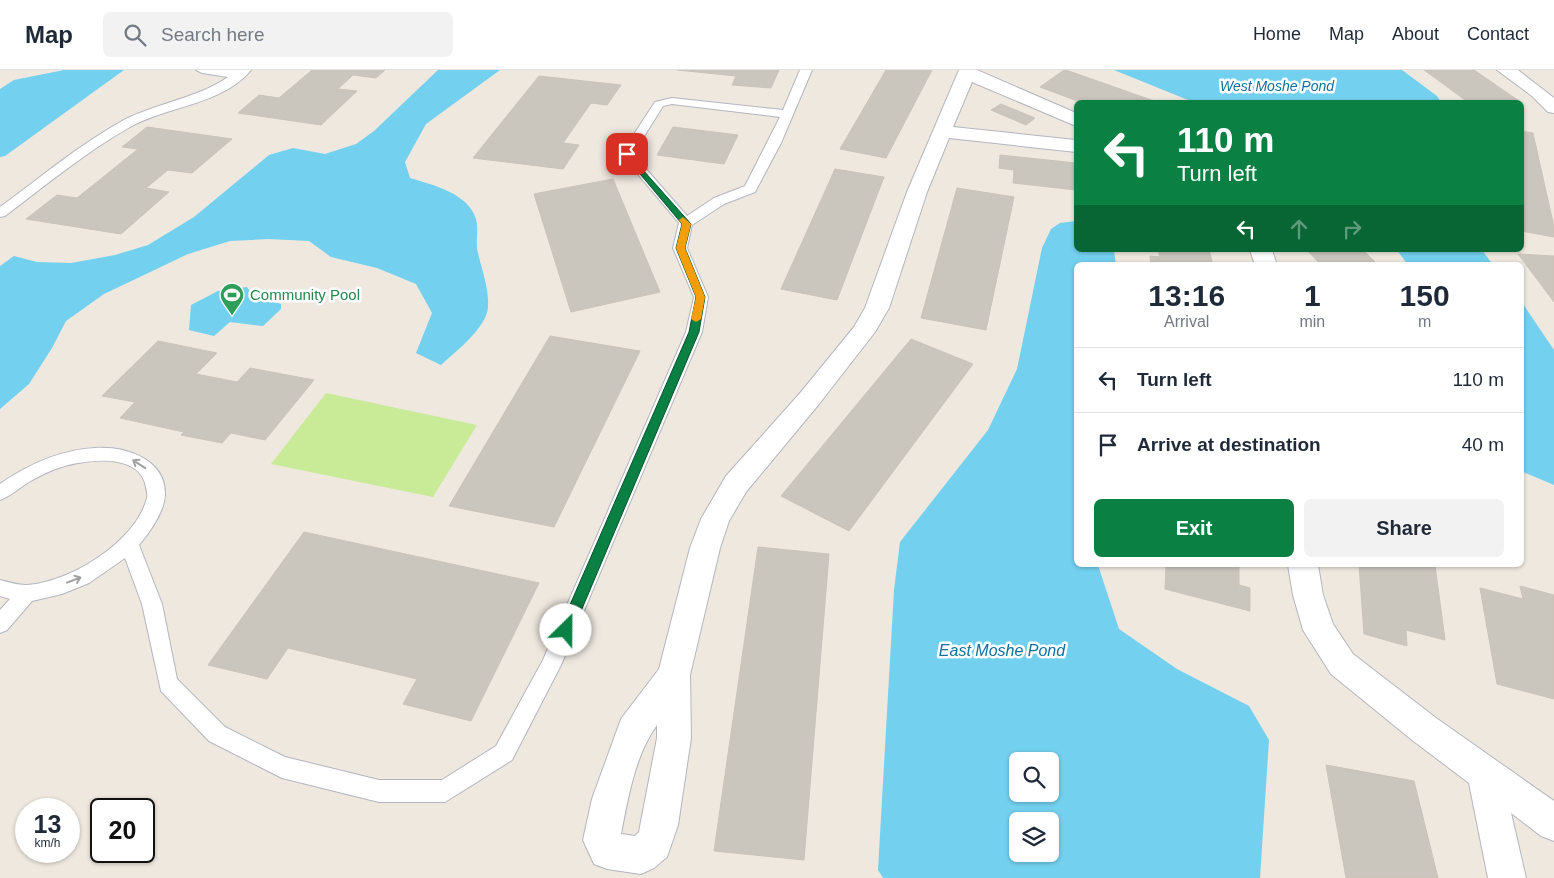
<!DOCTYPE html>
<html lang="en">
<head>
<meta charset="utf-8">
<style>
	:root { --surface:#fff; --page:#f2f2f3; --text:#1f2937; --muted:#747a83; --line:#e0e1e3; --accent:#0b8043 }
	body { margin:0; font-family:Arial,sans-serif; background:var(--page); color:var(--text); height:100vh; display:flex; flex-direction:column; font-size:19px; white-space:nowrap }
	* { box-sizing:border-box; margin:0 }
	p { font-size:16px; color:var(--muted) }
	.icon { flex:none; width:28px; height:28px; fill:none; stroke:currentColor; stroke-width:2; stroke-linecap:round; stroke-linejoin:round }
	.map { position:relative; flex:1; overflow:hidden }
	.details { position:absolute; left:1074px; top:192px; width:450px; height:305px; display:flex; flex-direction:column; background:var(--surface); border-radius:8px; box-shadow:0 1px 4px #0004 }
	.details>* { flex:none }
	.top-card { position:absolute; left:1074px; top:30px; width:450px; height:152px; border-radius:8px; box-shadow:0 1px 4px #0004; background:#0b8043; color:#fff; overflow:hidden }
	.buttons { position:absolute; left:1009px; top:682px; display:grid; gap:10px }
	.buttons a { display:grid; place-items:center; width:50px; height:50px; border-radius:8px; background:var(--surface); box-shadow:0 1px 4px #0004; font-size:25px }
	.speed { position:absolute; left:15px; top:728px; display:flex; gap:10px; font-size:25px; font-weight:700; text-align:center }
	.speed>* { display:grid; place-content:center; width:65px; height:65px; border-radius:50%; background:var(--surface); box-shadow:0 1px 4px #0004; line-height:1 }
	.speed small { font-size:12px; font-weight:400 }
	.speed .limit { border:2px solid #111; border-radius:8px; background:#fff; color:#111 }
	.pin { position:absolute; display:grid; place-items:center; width:42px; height:42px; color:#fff; margin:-21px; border-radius:10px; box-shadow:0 2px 8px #0006 }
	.me { position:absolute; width:55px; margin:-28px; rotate:23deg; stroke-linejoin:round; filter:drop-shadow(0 0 4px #0008) }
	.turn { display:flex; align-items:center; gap:18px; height:105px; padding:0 20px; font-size:22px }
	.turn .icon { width:65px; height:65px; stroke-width:2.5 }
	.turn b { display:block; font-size:35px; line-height:42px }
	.lanes { display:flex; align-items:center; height:48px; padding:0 20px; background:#0003; justify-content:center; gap:25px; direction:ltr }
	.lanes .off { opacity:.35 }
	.eta { display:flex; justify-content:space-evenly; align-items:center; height:85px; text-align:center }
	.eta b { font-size:30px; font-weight:600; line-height:35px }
	.cta { display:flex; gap:10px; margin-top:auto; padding:10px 20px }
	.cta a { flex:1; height:58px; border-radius:8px; background:var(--accent); color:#fff; font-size:20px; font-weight:600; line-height:58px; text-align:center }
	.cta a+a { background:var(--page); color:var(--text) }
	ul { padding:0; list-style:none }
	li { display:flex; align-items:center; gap:15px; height:65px; padding:0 20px; border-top:1px solid var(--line) }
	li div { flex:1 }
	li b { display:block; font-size:19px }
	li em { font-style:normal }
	header { display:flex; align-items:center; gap:30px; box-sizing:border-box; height:70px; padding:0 25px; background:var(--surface); border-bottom:1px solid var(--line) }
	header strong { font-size:24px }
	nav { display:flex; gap:28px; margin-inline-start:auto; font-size:18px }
	.search { width:350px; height:45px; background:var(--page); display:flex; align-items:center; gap:12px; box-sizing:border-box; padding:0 18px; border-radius:8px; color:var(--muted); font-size:19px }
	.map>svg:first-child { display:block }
	.pitch { fill:#c9eb98 }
	.water { fill:#73d0ef; fill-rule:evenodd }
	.building { fill:#cac6be; stroke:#cac3b9 }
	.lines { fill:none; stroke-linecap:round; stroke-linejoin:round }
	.service-casing { stroke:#b3b6c0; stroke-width:2 }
	.minor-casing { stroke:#b3b6c0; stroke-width:2 }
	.service { fill:#fff; fill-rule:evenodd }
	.minor { fill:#fff; fill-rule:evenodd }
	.oneway { stroke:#a0a0a0 }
	.route { fill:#0b8043; stroke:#07532c }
	.slow { fill:#f59e0b }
	.labels { text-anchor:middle; stroke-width:5; stroke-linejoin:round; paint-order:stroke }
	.far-water-label { font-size:14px; font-style:italic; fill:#0d70a0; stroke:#fff }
	.leisure-label { font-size:15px; fill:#27864d; stroke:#fff; text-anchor:start }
	.water-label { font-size:16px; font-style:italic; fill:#0d70a0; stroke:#fff }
</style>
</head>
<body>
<header>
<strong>Map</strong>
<div class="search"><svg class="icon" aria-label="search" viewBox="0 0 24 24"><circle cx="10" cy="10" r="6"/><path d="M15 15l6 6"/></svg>Search here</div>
<nav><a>Home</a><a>Map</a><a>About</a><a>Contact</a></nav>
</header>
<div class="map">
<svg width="1554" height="808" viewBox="0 0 1554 808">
	<rect width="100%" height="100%" fill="#eee8df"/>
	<polygon class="pitch" points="326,323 477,355 433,427 271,394"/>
	<g class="water">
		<polygon points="64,0 124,0 5,86 0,87 0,19 14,10"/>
		<path d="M438 0H500L426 54 405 92 410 108C433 115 468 123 476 149 479 160 475 172 478 183 482 200 489 219 488 236 488 257 455 282 441 295L416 283 432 243 416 214 377 198 331 187 309 171 268 169 230 171 188 184 104 224 66 251 52 278 29 314 0 339V196L14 186 37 192 71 193 115 185 148 175 194 147 269 85 293 78 325 84 356 74 374 61Z"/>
		<polygon points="1114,0 1402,0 1437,26 1441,32 1193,32"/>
		<path d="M1076 151V180H1114L1116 195H1076V495H1098L1119 559 1177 599 1249 636 1269 670 1260 808H883L878 800 894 520 900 472 988 360 1017 299 1042 178 1051 159 1060 153ZM1050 691V724H1018V691ZM1050 751V784H1018V751Z"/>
		<polygon points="1397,180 1482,180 1493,195 1408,195"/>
		<polygon points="247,217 253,226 281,234 281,239 263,256 230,252 214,266 189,260 191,235 218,221"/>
		<polygon points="1521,231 1554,280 1554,415 1521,401"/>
	</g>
	<g class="building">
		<polygon points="312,0 385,0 376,8 353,5 338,19 357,21 321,55 238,43 259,25 279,28"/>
		<polygon points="677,0 779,0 771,18 732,15 736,6"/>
		<polygon points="886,0 932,0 886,88 840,79"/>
		<polygon points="1064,0 1066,0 1157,32 1080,32 1040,17"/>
		<polygon points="1424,0 1474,0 1519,31 1468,32"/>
		<polygon points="539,6 621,15 607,35 591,33 563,73 579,75 563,99 473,88"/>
		<polygon points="1001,34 1035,48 1026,55 991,40"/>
		<polygon points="147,57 232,69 192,103 168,100 146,118 169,122 121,164 26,149 57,125 77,128 138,79 122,77"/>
		<polygon points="673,57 738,65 724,94 657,85"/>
		<polygon points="1521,61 1533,63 1554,157 1554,167 1521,161"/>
		<polygon points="1000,85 1076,93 1076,120 1013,113 1014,100 999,98"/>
		<polygon points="835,99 884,107 837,230 781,219"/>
		<polygon points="613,109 660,222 571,242 534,124"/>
		<polygon points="957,118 1014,127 986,260 921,248"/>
		<polygon points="1158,180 1209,180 1213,195 1151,195 1150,186 1160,187"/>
		<polygon points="1307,180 1363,180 1378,195 1321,195"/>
		<polygon points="1518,184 1554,186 1554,232"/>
		<polygon points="550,266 640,281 554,457 449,436"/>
		<polygon points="911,269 973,294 849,461 781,426"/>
		<polygon points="158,271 217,283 196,304 237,312 250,298 314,310 265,370 231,363 222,373 181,365 184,362 120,348 135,332 102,326"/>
		<polygon points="304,462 539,513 471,651 403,634 417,609 288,578 267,609 208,595"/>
		<polygon points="758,477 829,484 804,790 714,781"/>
		<polygon points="1166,495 1239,495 1239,515 1250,518 1250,541 1165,519"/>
		<polygon points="1359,495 1435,495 1445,570 1406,560 1407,576 1364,564"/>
		<polygon points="1520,516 1554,525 1554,629 1497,614 1480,518 1523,529"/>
		<polygon points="1326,695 1414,711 1438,808 1346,808"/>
	</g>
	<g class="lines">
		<defs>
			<g id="service">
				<path d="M196 0H251C222 35 167 36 130 57 86 82 46 115 5 146L0 147V137C40 108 79 75 122 51 156 33 196 29 228 7L202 3Z"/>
				<path d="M800 0H812L781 73 755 122 724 134 692 155 687 178 708 227 702 262 561 595 512 690 445 732H379L282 708 209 671 161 621 142 534 125 488 89 513 62 524 32 531 7 560 0 563V540L10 529 0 526V510C8 512 17 515 26 515 69 513 136 472 147 428 148 423 146 418 145 413 137 387 100 389 78 393 60 396 44 403 29 412 19 418 11 426 0 430V414C29 394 60 380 95 378 124 376 166 388 165 425 164 442 150 462 139 475L162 534 177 609 225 657 285 687 379 710H442L496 676 543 590 686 262 694 227 673 178 679 153 621 84 655 32 672 28 783 40ZM672 34 780 47 745 116 714 128 687 146 633 84 663 36Z"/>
			</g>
			<g id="minor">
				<path d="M959 0H977L1076 43V56L972 12 953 57 1076 70V82L949 68 927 122 889 238 875 262 819 334 746 422 729 451 720 478 690 605 691 668 678 755 667 787 654 798 641 804 607 799 594 794 583 770 592 729 621 649 659 599 690 478 701 449 726 406 801 322 854 257 865 238 907 122ZM657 655V668L639 762 635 766 621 764C628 728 635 685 657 655Z"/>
				<polygon points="1497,0 1518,0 1554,28 1554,43 1548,42 1532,26"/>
				<polygon points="1250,180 1272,180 1277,195 1255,195"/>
				<polygon points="1288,495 1318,495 1323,525 1333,554 1353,584 1436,648 1554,731 1554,771 1541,766 1511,743 1526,808 1488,808 1469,713 1412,670 1331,604 1303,560 1293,525"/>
			</g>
		</defs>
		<use href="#service" class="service-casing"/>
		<use href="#minor" class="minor-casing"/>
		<use href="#service" class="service"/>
		<use href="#minor" class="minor"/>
	</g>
	<defs><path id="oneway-shaft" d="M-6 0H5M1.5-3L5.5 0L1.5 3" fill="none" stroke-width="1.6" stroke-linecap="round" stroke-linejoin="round" transform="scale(1.25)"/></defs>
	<g class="oneway">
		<use href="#oneway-shaft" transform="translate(139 394) rotate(-147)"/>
		<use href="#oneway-shaft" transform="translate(74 510) rotate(-21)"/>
	</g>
	<polygon class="route" points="627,82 691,154 685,178 705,227 699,262 573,560 571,564 561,564 559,560 689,262 696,227 676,178 682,154 625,86 623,84"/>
	<polygon class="slow" points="683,147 691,154 685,178 705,227 701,249 696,252 691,249 696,227 676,178 682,154 679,150"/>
	<defs>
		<symbol id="stadium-pin" viewBox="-11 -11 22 30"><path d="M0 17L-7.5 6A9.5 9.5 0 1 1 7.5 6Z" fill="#2e9e5b" stroke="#fff"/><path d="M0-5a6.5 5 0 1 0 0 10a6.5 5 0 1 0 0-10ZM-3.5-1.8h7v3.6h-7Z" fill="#fff"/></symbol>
	</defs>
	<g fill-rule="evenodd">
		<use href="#stadium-pin" x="218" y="211" width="28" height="38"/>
	</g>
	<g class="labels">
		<g class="far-water-label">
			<text x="1277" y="21">West Moshe Pond</text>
		</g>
		<g class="leisure-label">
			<text x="250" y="230">Community Pool</text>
		</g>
		<g class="water-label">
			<text x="1002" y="586">East Moshe Pond</text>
		</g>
	</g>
</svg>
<div class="buttons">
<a><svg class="icon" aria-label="search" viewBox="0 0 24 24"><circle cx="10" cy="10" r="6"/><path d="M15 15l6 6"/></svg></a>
<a><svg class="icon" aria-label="layers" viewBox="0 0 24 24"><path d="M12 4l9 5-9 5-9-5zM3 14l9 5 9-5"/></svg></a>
</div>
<div class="speed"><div>13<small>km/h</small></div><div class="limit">20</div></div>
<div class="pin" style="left:627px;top:84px;background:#d93025"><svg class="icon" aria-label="arrive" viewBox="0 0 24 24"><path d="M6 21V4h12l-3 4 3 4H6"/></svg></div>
<svg class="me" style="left:566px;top:560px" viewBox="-20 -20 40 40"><circle r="19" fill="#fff"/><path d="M0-13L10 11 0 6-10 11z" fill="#0b8043"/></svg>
<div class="top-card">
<div class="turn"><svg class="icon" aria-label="left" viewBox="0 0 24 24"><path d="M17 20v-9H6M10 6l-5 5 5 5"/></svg><div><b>110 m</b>Turn left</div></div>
<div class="lanes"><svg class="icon" aria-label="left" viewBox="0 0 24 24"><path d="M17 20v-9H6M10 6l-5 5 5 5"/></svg><svg class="icon off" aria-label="ahead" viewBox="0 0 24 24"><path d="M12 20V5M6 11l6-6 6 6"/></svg><svg class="icon off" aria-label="right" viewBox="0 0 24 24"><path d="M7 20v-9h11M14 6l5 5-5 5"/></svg></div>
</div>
<section class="details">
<div class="eta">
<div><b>13:16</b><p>Arrival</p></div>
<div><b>1</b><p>min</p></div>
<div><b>150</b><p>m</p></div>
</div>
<ul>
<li><svg class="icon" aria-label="left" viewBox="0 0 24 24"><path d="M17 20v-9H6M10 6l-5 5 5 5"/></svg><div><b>Turn left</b></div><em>110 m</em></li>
<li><svg class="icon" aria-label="arrive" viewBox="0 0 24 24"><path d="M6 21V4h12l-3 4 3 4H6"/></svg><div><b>Arrive at destination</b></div><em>40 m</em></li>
</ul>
<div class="cta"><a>Exit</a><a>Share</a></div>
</section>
</div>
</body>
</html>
